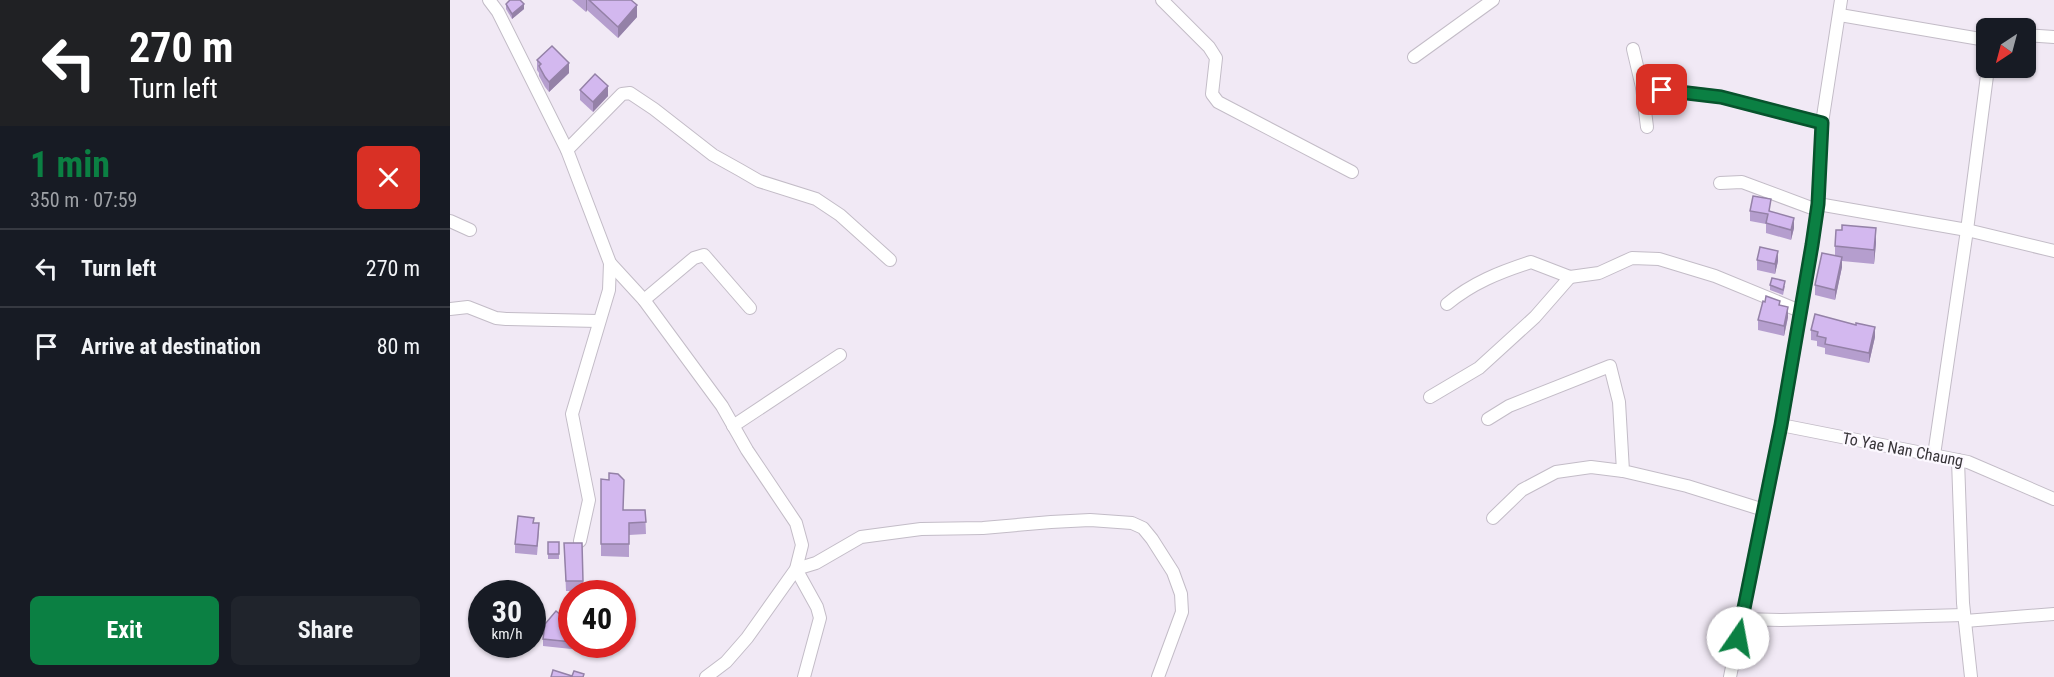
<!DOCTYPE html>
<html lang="en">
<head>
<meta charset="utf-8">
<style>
	:root { --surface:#171b24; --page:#20242c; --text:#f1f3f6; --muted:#9ea1a6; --line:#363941; --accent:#0b8043 }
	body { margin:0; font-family:"Roboto Condensed",sans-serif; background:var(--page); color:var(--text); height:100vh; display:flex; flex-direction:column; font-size:22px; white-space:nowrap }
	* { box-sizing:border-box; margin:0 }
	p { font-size:20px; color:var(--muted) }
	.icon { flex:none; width:33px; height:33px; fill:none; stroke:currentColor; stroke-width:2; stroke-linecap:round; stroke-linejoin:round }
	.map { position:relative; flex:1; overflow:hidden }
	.drawer { display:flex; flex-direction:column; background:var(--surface); width:450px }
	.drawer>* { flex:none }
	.top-card { background:#202124; color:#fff; overflow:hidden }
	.needle { width:39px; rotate:216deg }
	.tools { position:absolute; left:1526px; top:18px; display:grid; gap:12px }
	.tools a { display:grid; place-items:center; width:60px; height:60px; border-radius:9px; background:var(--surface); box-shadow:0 2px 4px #0004; font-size:30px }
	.speed { position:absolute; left:18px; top:580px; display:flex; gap:12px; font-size:30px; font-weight:700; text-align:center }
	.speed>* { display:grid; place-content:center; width:78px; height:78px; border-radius:50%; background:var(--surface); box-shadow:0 2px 4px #0004; line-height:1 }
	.speed small { font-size:15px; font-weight:400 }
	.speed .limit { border:9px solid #d22; background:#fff; color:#111 }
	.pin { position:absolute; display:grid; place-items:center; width:51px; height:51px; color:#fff; margin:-26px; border-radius:12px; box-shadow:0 3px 9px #0006 }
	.me { position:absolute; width:66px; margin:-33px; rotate:12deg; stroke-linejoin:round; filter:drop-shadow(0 0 4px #0008) }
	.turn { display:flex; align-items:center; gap:21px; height:126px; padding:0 30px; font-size:27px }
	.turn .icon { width:78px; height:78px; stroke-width:2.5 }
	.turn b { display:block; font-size:42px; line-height:51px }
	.round { display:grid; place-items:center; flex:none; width:63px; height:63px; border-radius:9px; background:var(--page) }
	.head { display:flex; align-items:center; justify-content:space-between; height:102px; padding:0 30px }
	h1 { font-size:36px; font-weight:700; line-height:45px; color:var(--accent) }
	.button { display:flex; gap:12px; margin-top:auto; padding:12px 30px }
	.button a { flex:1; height:69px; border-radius:9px; background:var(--accent); color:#fff; font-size:24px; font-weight:700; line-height:69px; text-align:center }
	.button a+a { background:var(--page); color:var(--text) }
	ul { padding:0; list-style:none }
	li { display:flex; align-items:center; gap:18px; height:78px; padding:0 30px; border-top:2px solid var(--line) }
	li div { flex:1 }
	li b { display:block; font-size:22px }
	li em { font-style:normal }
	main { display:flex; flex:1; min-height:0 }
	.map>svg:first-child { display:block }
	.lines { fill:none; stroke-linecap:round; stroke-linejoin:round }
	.minor-casing { stroke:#c3bcc7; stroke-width:14 }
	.minor { stroke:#fff; stroke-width:12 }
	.wall { fill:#b59ece }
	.shaded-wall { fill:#9481a7 }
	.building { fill:#d3b8ef; stroke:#9481a7; stroke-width:1.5 }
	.route-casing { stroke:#07532c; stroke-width:15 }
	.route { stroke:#0b8043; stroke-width:10 }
	.labels { text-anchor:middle; stroke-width:4.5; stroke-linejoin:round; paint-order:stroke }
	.street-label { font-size:16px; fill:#373438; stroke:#fcf8ff }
</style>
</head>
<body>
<main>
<section class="drawer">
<div class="top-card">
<div class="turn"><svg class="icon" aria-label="left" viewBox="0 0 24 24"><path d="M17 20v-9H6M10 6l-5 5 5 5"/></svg><div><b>270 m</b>Turn left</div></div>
</div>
<div class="head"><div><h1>1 min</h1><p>350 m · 07:59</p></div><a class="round" style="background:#d93025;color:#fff"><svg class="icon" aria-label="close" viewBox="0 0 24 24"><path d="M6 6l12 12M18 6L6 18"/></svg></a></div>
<ul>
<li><svg class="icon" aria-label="left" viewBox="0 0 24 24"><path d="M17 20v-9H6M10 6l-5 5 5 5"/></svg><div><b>Turn left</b></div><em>270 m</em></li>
<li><svg class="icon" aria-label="arrive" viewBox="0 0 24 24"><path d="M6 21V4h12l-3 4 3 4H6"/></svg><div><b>Arrive at destination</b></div><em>80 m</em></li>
</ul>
<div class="button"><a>Exit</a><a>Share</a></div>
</section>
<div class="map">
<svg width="1604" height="677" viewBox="0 0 1604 677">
	<rect width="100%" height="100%" fill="#f1e9f5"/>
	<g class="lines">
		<defs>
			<g id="minor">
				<polyline points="39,0 48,12 117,150 160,263 159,290 122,414 139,500 130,541"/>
				<polyline points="712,0 759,47 766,58 762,94 768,102 902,172"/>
				<polyline points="1390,15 1536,40"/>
				<polyline points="1575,35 1604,37"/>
				<polyline points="1183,49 1192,87 1197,127"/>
				<polyline points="964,57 1043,0"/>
				<polyline points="1192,87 1271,97 1372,123"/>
				<polyline points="117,150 172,94 180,93 204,109 263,155 290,170 309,181 366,199 390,215 440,260"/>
				<polyline points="1270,183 1292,182 1367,210"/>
				<polyline points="1368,204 1517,230 1604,251"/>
				<polyline points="0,221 20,230"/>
				<polyline points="160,263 194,300 272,406 297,450 346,523 352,545 346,569 297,638 276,662 256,677"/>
				<polyline points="194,300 244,258 254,255 300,308"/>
				<path d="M997 304C1022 283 1050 272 1081 262L1120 277 1149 273 1182 258 1209 259 1265 276 1350 311"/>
				<polyline points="0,309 18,307 46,318 56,319 148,321"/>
				<polyline points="980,397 1029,368 1085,317 1120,277"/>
				<polyline points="1038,419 1059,406 1160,366 1169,402 1173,471 1237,486 1314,510"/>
				<polyline points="1331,425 1518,462 1604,499"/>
				<polyline points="283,426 390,355"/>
				<polyline points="1484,455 1517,230 1538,68"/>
				<polyline points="1508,460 1513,603 1521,677"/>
				<polyline points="1043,518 1072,490 1106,472 1141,467 1173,471"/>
				<polyline points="1291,619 1332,620 1514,615"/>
				<polyline points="1515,621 1604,614"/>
				<polyline points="354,677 370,618 367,607 346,569 366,563 411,537 471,529 533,528 601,522 640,520 682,523 693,528 702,539 723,572 731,594 732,612 708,677"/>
				<polyline points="1280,677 1331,425 1362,245 1368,204 1372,123 1391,0"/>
			</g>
		</defs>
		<use href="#minor" class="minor-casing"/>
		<use href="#minor" class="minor"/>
	</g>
	<g class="wall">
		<polygon points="122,0 182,0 187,17 168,38 137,10 136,12"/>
		<polygon points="56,4 74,9 62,19 56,9"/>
		<polygon points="87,60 119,73 99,92 95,87 89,76 89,73 87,70"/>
		<polygon points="130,90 158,96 143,112 130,100"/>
		<polygon points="1300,211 1321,211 1344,228 1341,240 1316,233 1316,224 1300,221"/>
		<polygon points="1426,243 1424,264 1392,261 1392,267 1385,300 1365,295 1365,285 1385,256 1385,246"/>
		<polygon points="1307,260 1328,261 1325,274 1307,270"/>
		<polygon points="1320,285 1335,286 1333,295 1320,290"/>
		<polygon points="1330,305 1338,317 1334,336 1308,330 1308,320"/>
		<polygon points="1361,330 1425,337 1419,363 1375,354 1375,348 1367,346 1367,341 1361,340"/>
		<polygon points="151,479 174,510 195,510 196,534 179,535 179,557 151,556"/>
		<polygon points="84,523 89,532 87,555 65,553 65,544"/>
		<rect x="98" y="542" width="11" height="17"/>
		<polygon points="114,543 133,581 133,591 116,591"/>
		<polygon points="118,628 118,629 122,630 122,645 131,645 131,650 93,646 93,639"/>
	</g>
	<g class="shaded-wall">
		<polygon points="136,0 137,0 137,10 136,12"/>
		<polygon points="74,4 74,9 62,19 62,14"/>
		<polygon points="187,5 187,17 168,38 168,27"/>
		<polygon points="119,63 119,73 99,92 99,82"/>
		<polygon points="158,86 158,96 143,112 143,102"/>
		<polygon points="1344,218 1344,228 1341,240 1341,230"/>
		<polygon points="1426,228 1426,243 1424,264 1424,250"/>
		<polygon points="1328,251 1328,261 1325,274 1325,264"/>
		<polygon points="1392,257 1392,267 1385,300 1385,290"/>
		<polygon points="1338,307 1338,317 1334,336 1334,326"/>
		<polygon points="1425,327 1425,337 1419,363 1419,353"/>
		<polygon points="118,621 118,628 112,636 112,629"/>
	</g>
	<g class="building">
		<polygon points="60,0 70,0 74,4 62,14 56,4"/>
		<polygon points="139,0 181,0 187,5 168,27"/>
		<polygon points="102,46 119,63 99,82 95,77 89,66 91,64 87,60"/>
		<polygon points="145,74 158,86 143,102 130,90"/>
		<polygon points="1303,196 1321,199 1319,211 1344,218 1341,230 1316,223 1318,214 1300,211"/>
		<polygon points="1392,225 1426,228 1424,250 1385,246 1386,230 1392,230"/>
		<polygon points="1310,247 1328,251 1325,264 1307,260"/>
		<polygon points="1372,253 1392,257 1385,290 1365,285"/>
		<polygon points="1322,278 1335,281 1333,290 1320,285"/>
		<polygon points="1316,296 1330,301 1329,305 1338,307 1334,326 1308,320 1313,301 1315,302"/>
		<polygon points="1365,314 1406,325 1406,323 1425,327 1419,353 1375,344 1376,338 1367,336 1368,332 1361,330"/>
		<polygon points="159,473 168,474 174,480 173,510 195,510 196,522 179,523 179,544 151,544 151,479 159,480"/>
		<polygon points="68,516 84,518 83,523 89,523 87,546 65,544"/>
		<rect x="98" y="542" width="11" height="12"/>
		<polygon points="114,543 132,543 133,581 116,581"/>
		<polygon points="106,611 118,621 112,629 122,630 122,642 93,639 95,624"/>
		<polygon points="103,670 122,676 124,671 134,674 133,677 101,677"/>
	</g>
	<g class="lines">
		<defs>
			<polyline id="route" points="1212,90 1271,97 1372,123 1368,204 1362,245 1331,425 1288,638"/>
		</defs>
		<use href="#route" class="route-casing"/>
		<use href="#route" class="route"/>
	</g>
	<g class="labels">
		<g class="street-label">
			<text transform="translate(1453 449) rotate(11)" y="6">To Yae Nan Chaung</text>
		</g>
	</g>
</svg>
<div class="tools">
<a><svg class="needle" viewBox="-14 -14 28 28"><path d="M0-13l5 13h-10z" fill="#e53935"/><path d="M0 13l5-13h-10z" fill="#9ea1a6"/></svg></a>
</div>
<div class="speed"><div>30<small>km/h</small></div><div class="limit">40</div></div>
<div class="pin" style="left:1212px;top:90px;background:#d93025"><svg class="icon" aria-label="arrive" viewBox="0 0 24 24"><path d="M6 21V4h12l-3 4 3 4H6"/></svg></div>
<svg class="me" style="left:1288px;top:638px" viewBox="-20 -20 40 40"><circle r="19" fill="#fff"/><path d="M0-13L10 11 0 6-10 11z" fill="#0b8043"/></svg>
</div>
</main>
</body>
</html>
